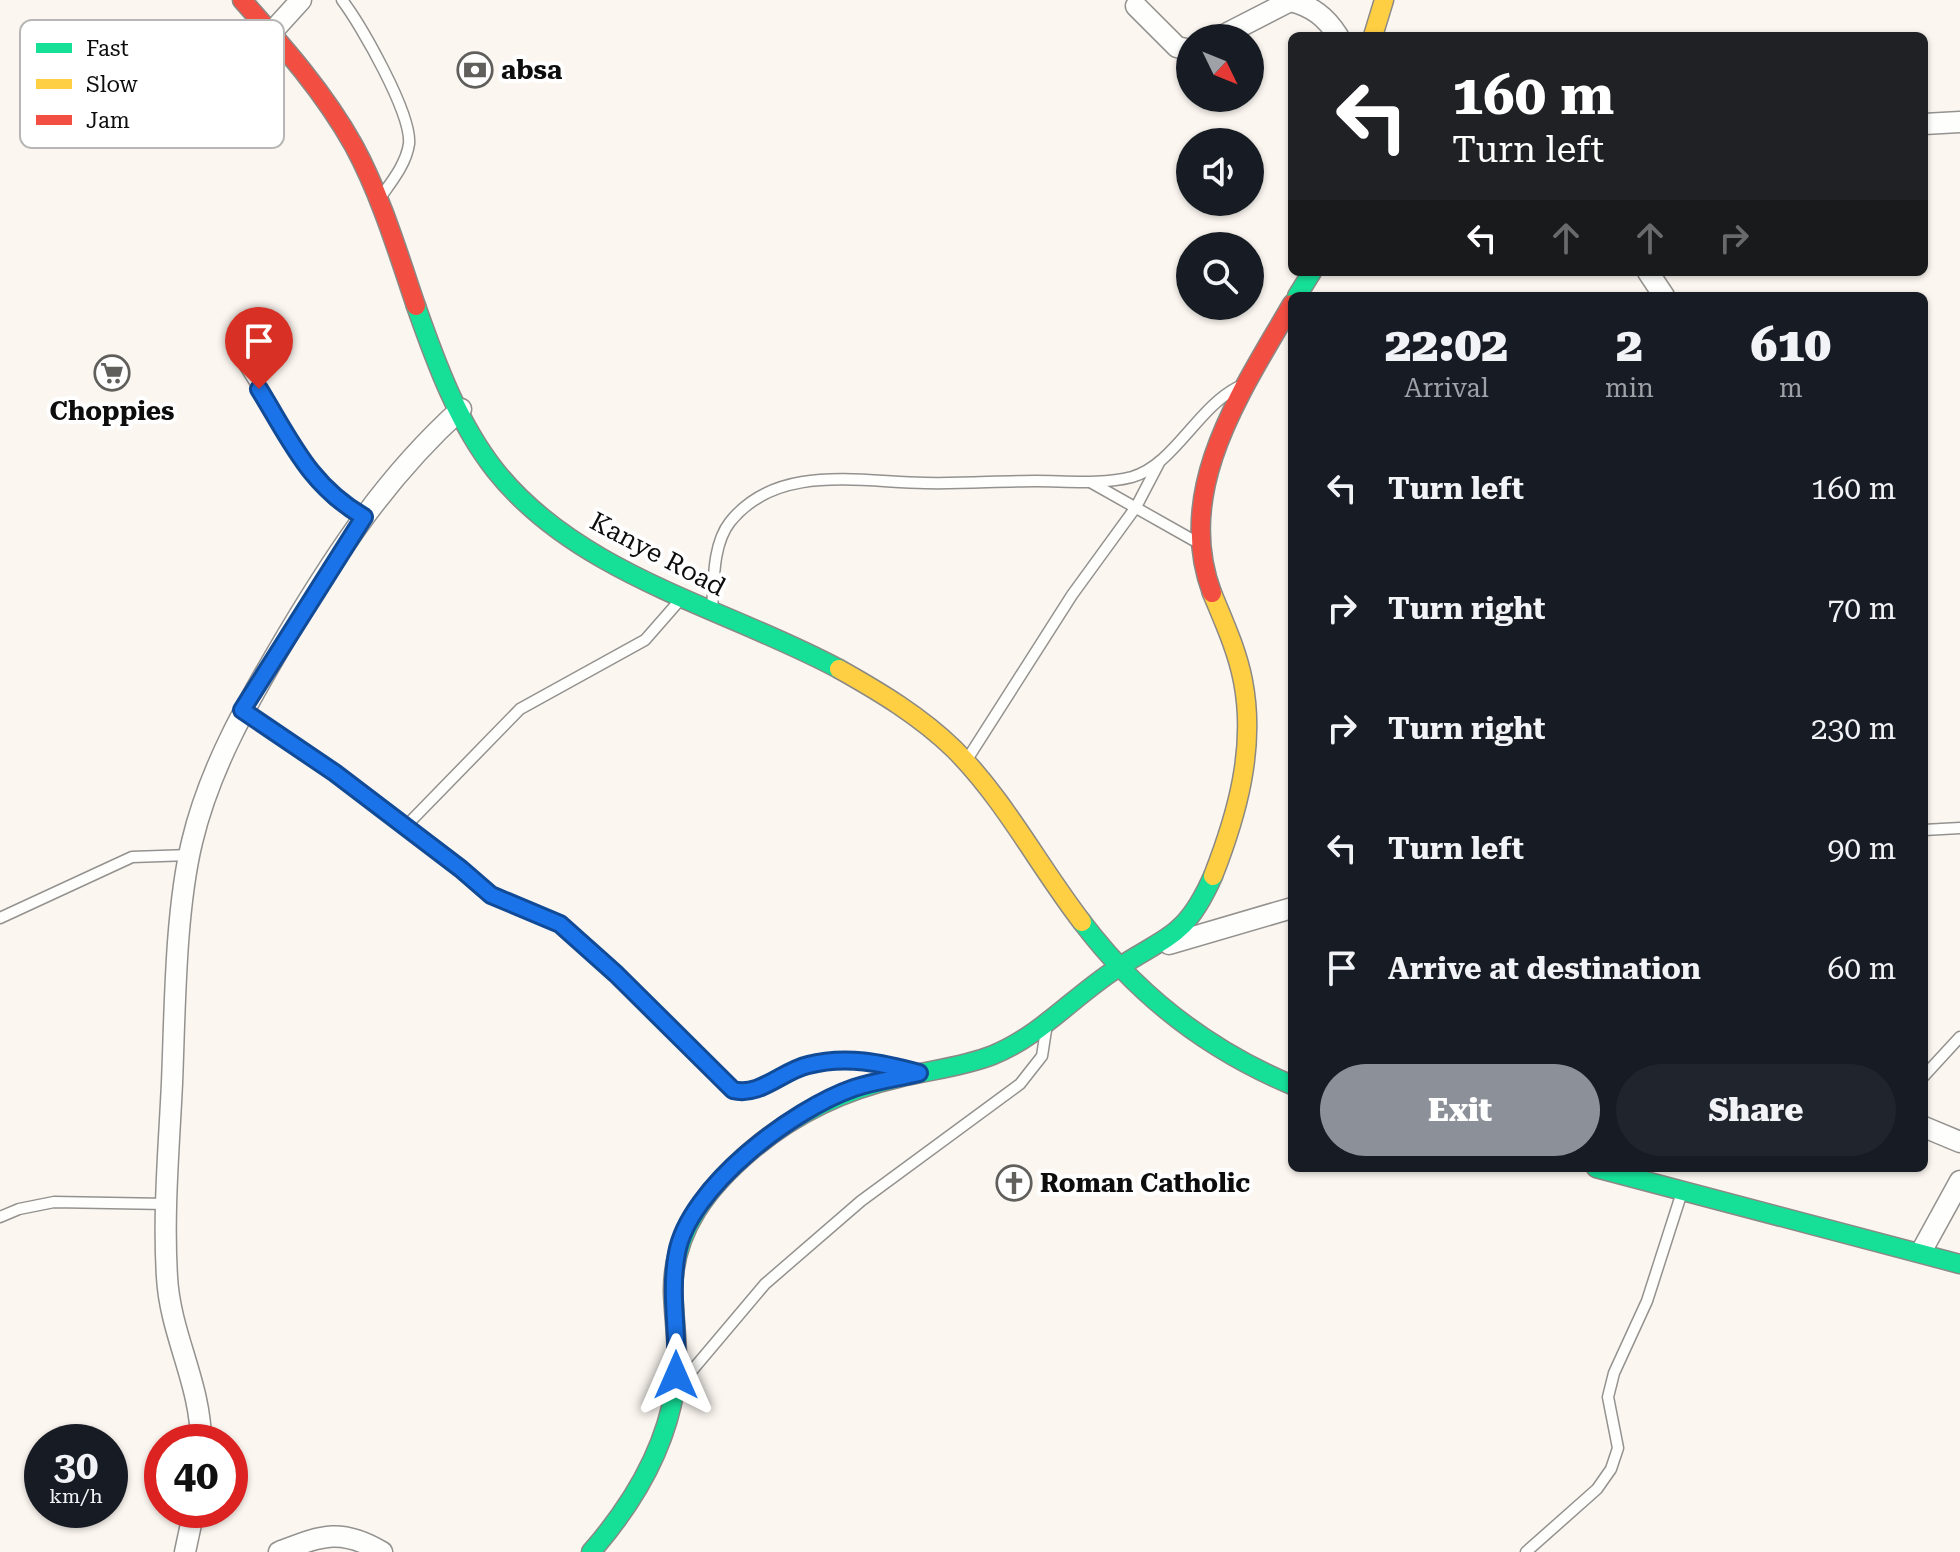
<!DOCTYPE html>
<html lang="en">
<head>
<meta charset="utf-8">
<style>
	:root { --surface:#171b24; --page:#20242c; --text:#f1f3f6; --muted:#9ea1a6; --accent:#8c9099 }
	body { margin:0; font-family:"Roboto Serif",serif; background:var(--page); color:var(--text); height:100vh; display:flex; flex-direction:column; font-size:30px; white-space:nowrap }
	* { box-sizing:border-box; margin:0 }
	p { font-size:26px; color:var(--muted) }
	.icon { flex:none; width:44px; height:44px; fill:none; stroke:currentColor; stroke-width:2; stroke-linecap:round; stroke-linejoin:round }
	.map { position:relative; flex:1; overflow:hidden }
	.drawer { position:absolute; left:1288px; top:292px; width:640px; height:880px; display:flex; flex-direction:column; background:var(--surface); border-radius:12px; box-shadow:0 2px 6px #0004 }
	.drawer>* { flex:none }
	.banner { position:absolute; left:1288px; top:32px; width:640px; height:244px; border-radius:12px; box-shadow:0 2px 6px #0004; background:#202124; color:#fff; overflow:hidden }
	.needle { width:52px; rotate:133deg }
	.buttons { position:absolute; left:1176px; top:24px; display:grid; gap:16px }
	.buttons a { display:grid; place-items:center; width:88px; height:88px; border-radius:50%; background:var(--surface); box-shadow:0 2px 6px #0004; font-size:40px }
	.speed { position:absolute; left:24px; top:1424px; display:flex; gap:16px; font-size:40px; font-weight:700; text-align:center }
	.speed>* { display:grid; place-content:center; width:104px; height:104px; border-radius:50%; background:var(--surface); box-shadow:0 2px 6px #0004; line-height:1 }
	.speed small { font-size:20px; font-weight:400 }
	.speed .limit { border:12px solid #d22; background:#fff; color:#111 }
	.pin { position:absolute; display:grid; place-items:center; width:68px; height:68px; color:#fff; margin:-82px -34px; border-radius:50% 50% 50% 0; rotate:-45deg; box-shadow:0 0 8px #0007 }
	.pin .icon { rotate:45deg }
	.me { position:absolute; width:88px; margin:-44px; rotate:0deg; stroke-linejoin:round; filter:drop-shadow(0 0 6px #0008) }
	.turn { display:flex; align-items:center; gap:28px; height:168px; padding:0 32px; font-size:36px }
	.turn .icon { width:104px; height:104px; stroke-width:2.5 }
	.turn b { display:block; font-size:56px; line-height:68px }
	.lanes { display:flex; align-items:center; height:76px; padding:0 32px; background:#0003; justify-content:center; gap:40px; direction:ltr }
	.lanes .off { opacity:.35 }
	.eta { display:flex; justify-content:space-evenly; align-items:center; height:136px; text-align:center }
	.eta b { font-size:48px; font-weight:800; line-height:56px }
	.primary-button { display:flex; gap:16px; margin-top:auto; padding:16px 32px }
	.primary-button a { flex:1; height:92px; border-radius:48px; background:var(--accent); color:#fff; font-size:32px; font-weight:800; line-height:92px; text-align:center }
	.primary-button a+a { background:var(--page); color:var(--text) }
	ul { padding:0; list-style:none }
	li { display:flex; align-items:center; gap:24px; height:120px; padding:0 32px }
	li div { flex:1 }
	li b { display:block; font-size:30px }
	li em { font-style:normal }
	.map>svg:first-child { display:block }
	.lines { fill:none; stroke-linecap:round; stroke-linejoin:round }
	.lane-casing { stroke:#94928f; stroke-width:13 }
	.street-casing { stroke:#94928f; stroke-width:23 }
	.fast-casing { stroke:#8b8986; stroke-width:21 }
	.slow-casing { stroke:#8b8986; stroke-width:21 }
	.jam-casing { stroke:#8b8986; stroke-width:21 }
	.lane { stroke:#fefefd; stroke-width:10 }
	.street { stroke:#fefefd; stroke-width:20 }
	.fast { stroke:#16e098; stroke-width:18 }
	.slow { stroke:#ffcf43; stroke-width:18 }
	.jam { stroke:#f24e42; stroke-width:18 }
	.route-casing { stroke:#114b97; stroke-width:20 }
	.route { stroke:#1a73e8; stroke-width:14 }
	.labels { text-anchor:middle; stroke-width:8; stroke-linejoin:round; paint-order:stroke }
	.poi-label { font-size:26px; font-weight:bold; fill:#0d0d0d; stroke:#fff; text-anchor:start }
	.street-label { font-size:26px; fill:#0d0d0d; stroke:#fff }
	.key { fill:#fff; stroke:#b6b6b6; stroke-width:2 }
	.key-label { font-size:22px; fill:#0d0d0d }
</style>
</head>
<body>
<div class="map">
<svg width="1960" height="1552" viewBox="0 0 1960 1552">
	<rect width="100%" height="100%" fill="#fbf6f0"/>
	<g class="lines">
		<defs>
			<g id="lane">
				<path d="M342 0C361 25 412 114 409 144 406 164 392 181 380 198"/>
				<polyline points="243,363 313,477 334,500 364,517"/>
				<polyline points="1092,483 1193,540"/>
				<path d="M712 611C714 583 712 545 730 522 777 463 859 482 925 483 961 484 998 481 1035 481 1067 481 1101 485 1132 477 1174 465 1197 408 1238 387"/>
				<path d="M244 711 335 773 461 869C495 903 525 900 561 924 619 964 678 1041 733 1090 758 1096 780 1075 802 1067 833 1054 870 1060 902 1068"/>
				<polyline points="968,758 1072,595 1136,507 1159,463"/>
				<polyline points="404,828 520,709 645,640 680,600"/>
				<polyline points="1924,830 1960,828"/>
				<polyline points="0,918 132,857 190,855"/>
				<polyline points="1924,1076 1960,1037"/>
				<polyline points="0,1217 19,1209 54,1202 167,1204"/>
				<polyline points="684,1380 765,1284 861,1201 1020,1084 1042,1056 1046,1030"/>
				<polyline points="1526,1552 1597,1489 1611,1469 1618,1448 1608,1397 1614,1373 1647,1301 1682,1192"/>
			</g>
			<g id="street">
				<polyline points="1136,6 1177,47 1190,50"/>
				<polyline points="271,33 301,0"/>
				<path d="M1218 38 1290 1C1312 6 1326 17 1338 36"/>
				<polyline points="1924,124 1960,122"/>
				<polyline points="1648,272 1664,296"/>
				<polyline points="1169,944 1292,908"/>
				<polyline points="1924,1127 1960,1142"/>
				<polyline points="1921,1252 1960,1181"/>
				<path d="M201 1442C201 1384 170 1334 167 1277 163 1213 169 1147 172 1083 175 1010 175 913 192 842 210 766 249 700 288 634 339 549 387 476 461 409"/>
				<polyline points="185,1552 194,1510"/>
				<path d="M279 1552C321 1536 340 1527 382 1552"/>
			</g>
			<g id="fast">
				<polyline points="1297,296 1312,272"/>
				<path d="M416 306C436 363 458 423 495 470 578 575 726 608 839 669"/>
				<path d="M1082 922C1138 996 1206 1049 1292 1085"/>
				<polyline points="1596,1168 1960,1264"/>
				<path d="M591 1552C633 1504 665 1451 675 1388 680 1355 674 1323 673 1291 673 1230 709 1186 753 1149 796 1113 845 1090 898 1078 930 1070 963 1067 993 1055 1040 1036 1074 996 1116 969 1168 935 1186 937 1213 876"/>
			</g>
			<g id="slow">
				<polyline points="1373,36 1384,0"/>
				<path d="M1212 593C1224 622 1237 650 1243 681 1256 748 1237 815 1213 876"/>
				<path d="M839 669C880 692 920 716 954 749 1005 800 1038 865 1082 922"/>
			</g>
			<g id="jam">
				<path d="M242 0C283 46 324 92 354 146 381 196 398 253 416 306"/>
				<path d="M1212 593C1173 489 1242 391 1292 304"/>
			</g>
		</defs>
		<use href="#lane" class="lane-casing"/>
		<use href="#street" class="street-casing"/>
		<use href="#fast" class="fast-casing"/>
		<use href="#slow" class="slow-casing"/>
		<use href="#jam" class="jam-casing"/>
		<use href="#lane" class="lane"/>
		<use href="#street" class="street"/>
		<use href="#fast" class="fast"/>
		<use href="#slow" class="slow"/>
		<use href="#jam" class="jam"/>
	</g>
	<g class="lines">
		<defs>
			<path id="route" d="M259 389C291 441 309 485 364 517L242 710 335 773 461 869 491 895 560 924 616 974 733 1090C760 1097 782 1071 808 1065 846 1055 882 1063 919 1073 898 1078 875 1081 854 1088 793 1109 689 1187 677 1253 669 1294 679 1334 676 1375"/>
		</defs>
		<use href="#route" class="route-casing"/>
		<use href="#route" class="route"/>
	</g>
	<defs>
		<symbol id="bank-ring" viewBox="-11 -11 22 22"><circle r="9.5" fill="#fff" stroke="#605f5c" stroke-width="1.5"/><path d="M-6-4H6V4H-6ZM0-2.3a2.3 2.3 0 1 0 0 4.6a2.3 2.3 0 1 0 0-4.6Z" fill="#605f5c"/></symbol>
		<symbol id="supermarket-ring" viewBox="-11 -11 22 22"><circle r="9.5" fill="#fff" stroke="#605f5c" stroke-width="1.5"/><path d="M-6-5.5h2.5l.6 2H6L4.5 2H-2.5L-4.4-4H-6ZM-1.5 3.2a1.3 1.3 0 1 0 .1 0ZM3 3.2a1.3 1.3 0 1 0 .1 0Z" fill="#605f5c"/></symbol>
		<symbol id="church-ring" viewBox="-11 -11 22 22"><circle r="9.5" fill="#fff" stroke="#605f5c" stroke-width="1.5"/><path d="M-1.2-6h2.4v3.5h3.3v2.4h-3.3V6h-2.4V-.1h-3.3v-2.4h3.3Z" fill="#605f5c"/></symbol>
	</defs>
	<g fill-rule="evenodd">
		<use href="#bank-ring" x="455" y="50" width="40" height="40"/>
		<use href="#supermarket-ring" x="92" y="353" width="40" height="40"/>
		<use href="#church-ring" x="994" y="1163" width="40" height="40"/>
	</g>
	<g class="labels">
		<g class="poi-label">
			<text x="501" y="79">absa</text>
			<text x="112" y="420" text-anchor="middle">Choppies</text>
			<text x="1040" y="1192">Roman Catholic</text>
		</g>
		<g class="street-label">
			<text transform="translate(658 554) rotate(28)" y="9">Kanye Road</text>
		</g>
	</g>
	<rect x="20" y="20" width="264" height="128" rx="12" class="key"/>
	<rect x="36" y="43" width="36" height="10" fill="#16e098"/>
	<rect x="36" y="79" width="36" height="10" fill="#ffcf43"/>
	<rect x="36" y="115" width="36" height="10" fill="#f24e42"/>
	<g class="key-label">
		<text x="86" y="56">Fast</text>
		<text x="86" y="92">Slow</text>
		<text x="86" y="128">Jam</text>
	</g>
</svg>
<div class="buttons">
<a><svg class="needle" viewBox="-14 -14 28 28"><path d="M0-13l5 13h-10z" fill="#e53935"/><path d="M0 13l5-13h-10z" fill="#9ea1a6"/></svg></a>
<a><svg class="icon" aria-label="sound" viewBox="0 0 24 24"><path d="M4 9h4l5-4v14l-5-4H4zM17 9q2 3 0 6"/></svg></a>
<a><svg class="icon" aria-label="search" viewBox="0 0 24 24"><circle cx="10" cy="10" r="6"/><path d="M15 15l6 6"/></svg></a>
</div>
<div class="speed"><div>30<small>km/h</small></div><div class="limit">40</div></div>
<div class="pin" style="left:259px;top:389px;background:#d93025"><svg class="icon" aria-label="arrive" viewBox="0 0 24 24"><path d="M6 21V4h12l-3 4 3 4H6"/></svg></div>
<svg class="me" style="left:676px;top:1375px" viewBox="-20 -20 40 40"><path d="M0-17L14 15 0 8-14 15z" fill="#1a73e8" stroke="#fff" stroke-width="4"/></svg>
<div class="banner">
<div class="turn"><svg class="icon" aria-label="left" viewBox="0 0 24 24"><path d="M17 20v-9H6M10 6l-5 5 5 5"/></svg><div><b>160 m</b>Turn left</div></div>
<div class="lanes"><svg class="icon" aria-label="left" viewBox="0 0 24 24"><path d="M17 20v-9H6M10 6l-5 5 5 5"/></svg><svg class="icon off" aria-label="ahead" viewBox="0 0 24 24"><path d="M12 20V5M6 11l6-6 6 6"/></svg><svg class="icon off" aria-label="ahead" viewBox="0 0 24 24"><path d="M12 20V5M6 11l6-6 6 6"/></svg><svg class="icon off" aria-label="right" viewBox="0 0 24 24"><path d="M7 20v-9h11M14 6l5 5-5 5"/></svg></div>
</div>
<section class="drawer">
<div class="eta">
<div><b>22:02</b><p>Arrival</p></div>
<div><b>2</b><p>min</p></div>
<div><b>610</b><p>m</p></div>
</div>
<ul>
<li><svg class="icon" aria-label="left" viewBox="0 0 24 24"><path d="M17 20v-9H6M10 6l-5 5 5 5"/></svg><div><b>Turn left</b></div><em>160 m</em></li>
<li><svg class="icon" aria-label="right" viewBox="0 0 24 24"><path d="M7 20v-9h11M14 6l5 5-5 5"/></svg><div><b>Turn right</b></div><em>70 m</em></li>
<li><svg class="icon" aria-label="right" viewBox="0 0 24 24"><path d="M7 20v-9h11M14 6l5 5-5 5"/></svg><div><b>Turn right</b></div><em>230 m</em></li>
<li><svg class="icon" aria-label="left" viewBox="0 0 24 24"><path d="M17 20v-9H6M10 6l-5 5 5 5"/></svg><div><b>Turn left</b></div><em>90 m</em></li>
<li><svg class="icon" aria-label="arrive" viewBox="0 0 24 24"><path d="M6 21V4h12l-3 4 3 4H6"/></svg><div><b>Arrive at destination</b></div><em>60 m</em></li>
</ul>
<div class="primary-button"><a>Exit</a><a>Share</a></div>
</section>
</div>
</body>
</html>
